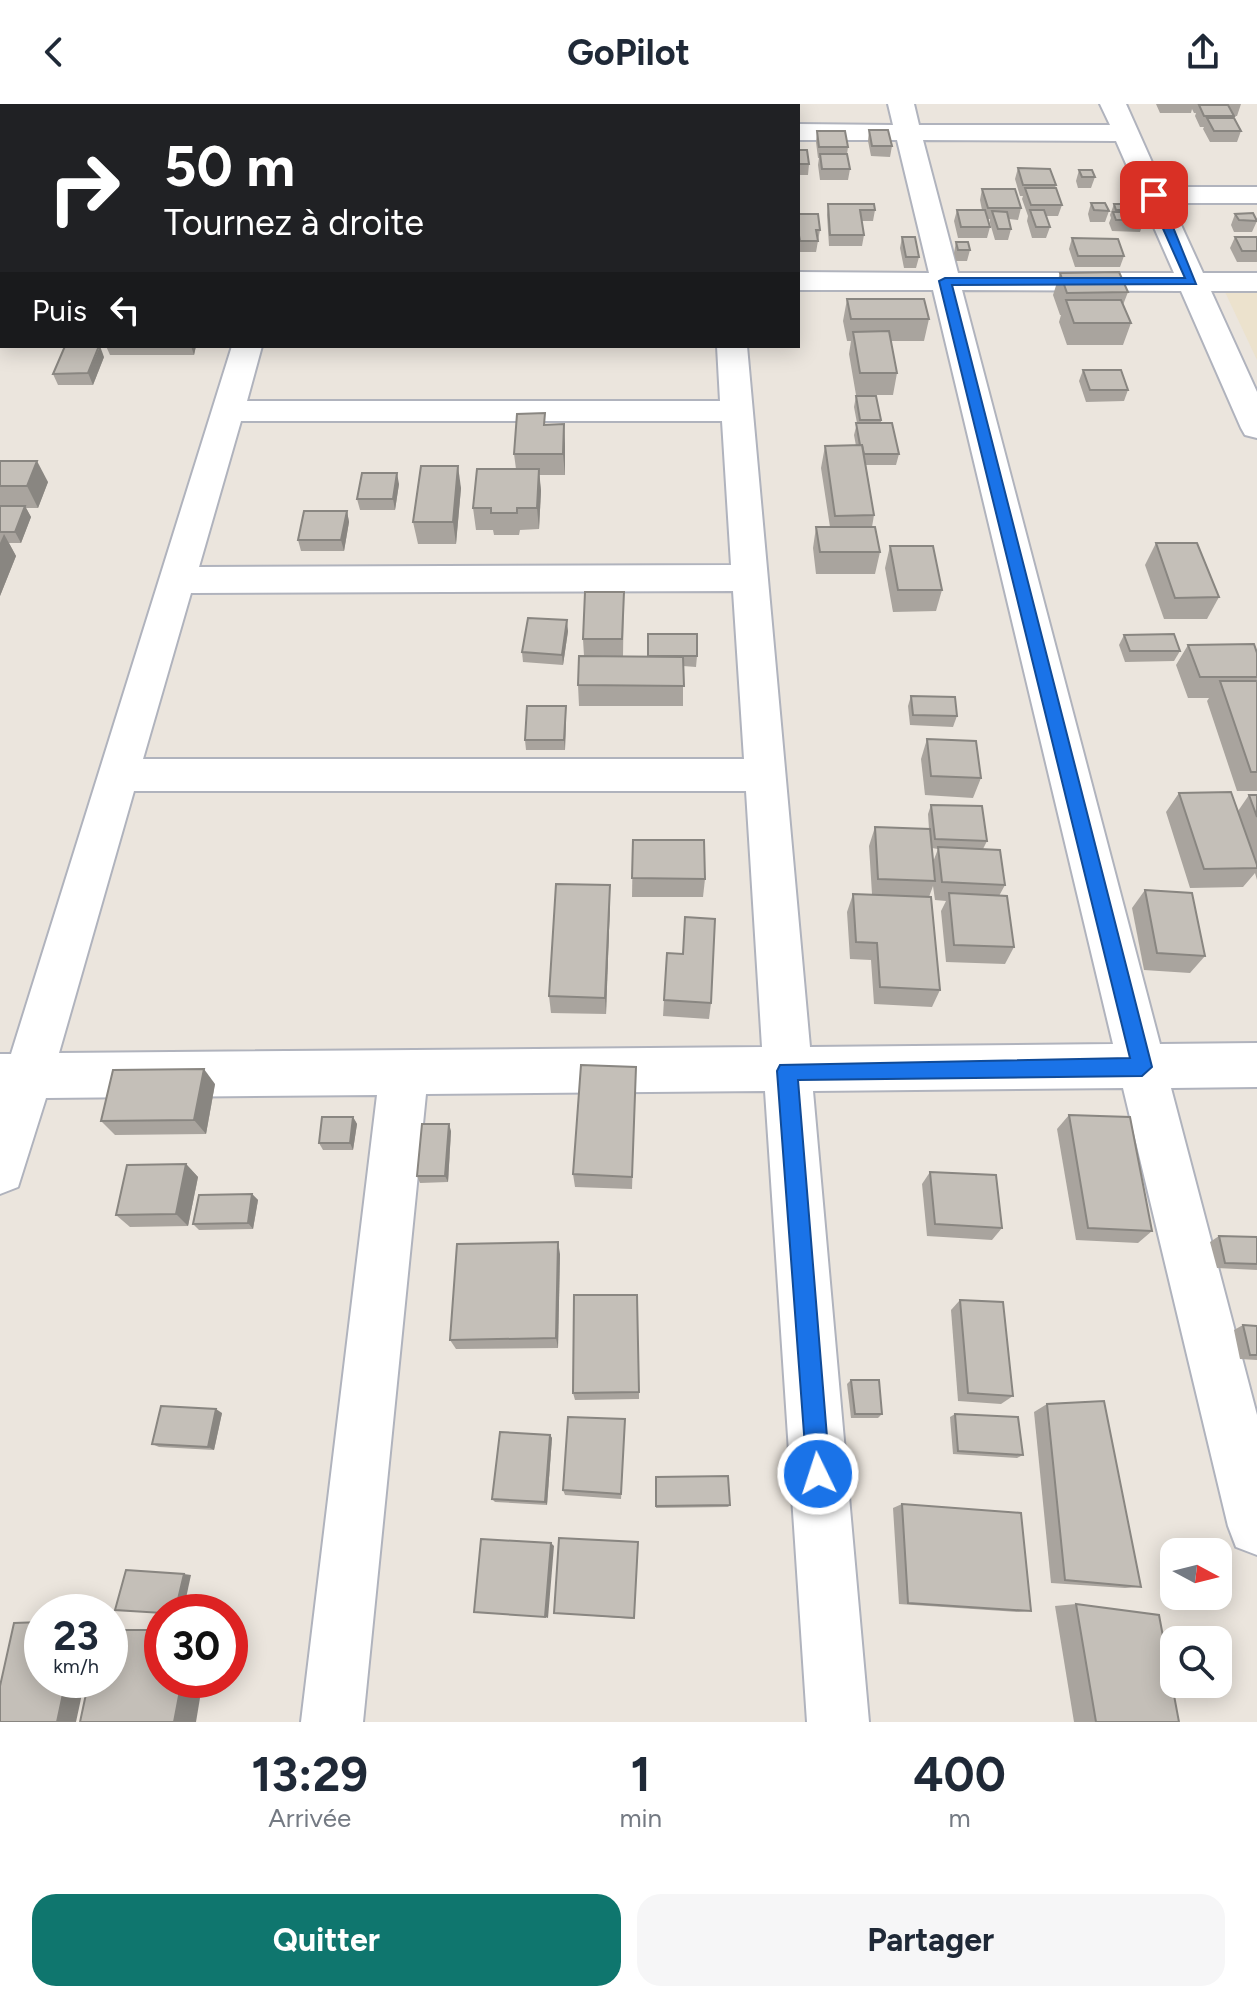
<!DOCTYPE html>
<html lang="fr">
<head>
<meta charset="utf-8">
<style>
	:root { --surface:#fff; --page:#f6f6f7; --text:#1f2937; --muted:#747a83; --accent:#0f766e }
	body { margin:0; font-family:Figtree,sans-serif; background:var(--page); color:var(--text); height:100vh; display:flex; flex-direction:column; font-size:30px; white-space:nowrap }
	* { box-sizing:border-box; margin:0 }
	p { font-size:26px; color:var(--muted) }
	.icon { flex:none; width:44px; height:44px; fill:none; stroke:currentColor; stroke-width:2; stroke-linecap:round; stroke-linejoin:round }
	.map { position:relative; height:1618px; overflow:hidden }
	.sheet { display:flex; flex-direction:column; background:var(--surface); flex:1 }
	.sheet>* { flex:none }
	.hud { position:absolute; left:0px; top:0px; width:800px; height:244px; box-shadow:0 4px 20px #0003; background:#202124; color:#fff; overflow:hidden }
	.needle { width:52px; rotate:97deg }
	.buttons { position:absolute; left:1160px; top:1434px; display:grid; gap:16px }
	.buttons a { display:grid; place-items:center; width:72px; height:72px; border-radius:16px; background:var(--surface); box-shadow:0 4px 20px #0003; font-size:40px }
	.speed { position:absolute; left:24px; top:1490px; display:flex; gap:16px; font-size:40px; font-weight:700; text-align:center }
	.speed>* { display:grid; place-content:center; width:104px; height:104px; border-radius:50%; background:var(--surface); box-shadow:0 4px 20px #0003; line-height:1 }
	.speed small { font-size:20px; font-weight:400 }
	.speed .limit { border:12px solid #d22; background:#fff; color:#111 }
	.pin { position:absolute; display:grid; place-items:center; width:68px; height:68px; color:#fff; margin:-34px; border-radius:16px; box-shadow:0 4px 12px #0006 }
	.me { position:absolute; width:88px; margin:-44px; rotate:356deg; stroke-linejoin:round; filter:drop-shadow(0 0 6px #0008) }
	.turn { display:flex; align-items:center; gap:28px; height:168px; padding:0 32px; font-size:36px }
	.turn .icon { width:104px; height:104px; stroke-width:2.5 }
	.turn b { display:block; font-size:56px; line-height:68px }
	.then { display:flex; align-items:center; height:76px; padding:0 32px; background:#0003; gap:16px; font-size:30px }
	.eta { display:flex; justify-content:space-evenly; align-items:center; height:136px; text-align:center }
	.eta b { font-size:48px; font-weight:700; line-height:56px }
	.cta { display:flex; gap:16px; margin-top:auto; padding:16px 32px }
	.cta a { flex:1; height:92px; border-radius:24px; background:var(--accent); color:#fff; font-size:32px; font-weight:700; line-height:92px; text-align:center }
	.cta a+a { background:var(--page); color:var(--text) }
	header { display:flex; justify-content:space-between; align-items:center; height:104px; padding:0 32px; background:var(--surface); font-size:36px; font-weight:700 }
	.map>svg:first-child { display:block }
	.education { fill:#ece2cd }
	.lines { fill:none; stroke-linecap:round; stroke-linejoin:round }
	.minor-casing { stroke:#b0b3bd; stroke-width:4 }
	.minor { fill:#fff; fill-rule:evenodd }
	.wall { fill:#a9a49e; fill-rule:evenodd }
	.shaded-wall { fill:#898681 }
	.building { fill:#c4bfb8; stroke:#898681; stroke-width:2 }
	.route { fill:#1a73e8; stroke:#114b97; stroke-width:2 }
</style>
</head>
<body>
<header><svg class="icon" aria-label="back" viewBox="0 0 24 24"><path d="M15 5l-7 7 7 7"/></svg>GoPilot<svg class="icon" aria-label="share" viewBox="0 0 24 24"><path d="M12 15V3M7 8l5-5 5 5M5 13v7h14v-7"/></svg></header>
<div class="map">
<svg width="1257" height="1618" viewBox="0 0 1257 1618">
	<rect width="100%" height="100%" fill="#ebe5dd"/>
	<polygon class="education" points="1225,188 1257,188 1257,256"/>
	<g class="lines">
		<defs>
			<g id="minor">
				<polygon points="96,0 122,0 95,2"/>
				<polygon points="307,0 333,0 306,2"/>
				<rect x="508" y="0" width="26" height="2"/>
				<rect x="700" y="0" width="26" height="2"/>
				<path d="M888 0H914L919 21H1110L1100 0H1126L1163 83H1257V99H1171L1203 169H1257V187H1211L1257 288V334L1245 331 1241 324 1181 187 962 186 1160 940 1257 939V983L1171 984 1257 1311V1451L1236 1443 1228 1422 1123 984 813 987 869 1618H807L765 987 426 990 363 1618H301L377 991 46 994 18 1083 0 1090V950H11L232 242H262L247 297H720L717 242H747L810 943 1113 940 933 186H798V168L929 169 897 36H798V20L893 21ZM923 36 1116 37 1174 169H958ZM241 317H722L731 461 199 463ZM733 487 744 655H143L191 489ZM134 687H746L762 943 59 949Z"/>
				<rect x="0" y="168" width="2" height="18"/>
				<polygon points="0,210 2,210 0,232"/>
			</g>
		</defs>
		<use href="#minor" class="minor-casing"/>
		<use href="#minor" class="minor"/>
	</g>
	<g class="wall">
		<polygon points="207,0 269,0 269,2 208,2"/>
		<polygon points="1156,0 1241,0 1237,12 1233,12 1233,14 1241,27 1237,38 1210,38 1203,25 1204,23 1200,23 1195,12 1196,9 1194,9 1192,5 1191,9 1160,9"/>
		<polygon points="869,26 892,42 890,53 871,52 868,37"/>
		<polygon points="817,27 848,43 847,50 850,65 848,76 820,76 818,61 819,54 818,54 816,38"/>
		<rect x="0" y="28" width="2" height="17"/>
		<polygon points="798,46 809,60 808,71 798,71"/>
		<polygon points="1018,64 1056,81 1055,84 1062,101 1058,112 1046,112 1050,123 1046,134 1032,134 1027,117 1028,112 1022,95 1023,92 1020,92 1015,75"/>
		<polygon points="1079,66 1095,73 1091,84 1078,84 1076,77"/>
		<polygon points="982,85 1021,104 1018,116 1009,115 1011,125 1008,136 995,136 990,119 990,115 988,115 990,123 987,134 958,134 954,117 957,106 982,106 980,96"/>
		<polygon points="1091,99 1109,107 1105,118 1090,118 1088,110"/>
		<polygon points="828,100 875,106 873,117 862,117 864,131 862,142 829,142 827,111"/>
		<polygon points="1114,100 1126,106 1125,108 1144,116 1140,128 1112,127 1109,119 1111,114 1110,111"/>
		<polygon points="798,110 820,126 816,148 798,148"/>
		<polygon points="1235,110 1257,117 1252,128 1234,128 1231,121"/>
		<polygon points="902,133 919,153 916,164 904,164 900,144"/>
		<polygon points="1235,133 1257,133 1257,158 1237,158 1230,144"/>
		<polygon points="1072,134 1124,152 1120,163 1075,163 1069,145"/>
		<polygon points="956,138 970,146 967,157 956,157 954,149"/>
		<polygon points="1060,169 1128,188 1123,201 1131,219 1123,241 1067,241 1059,218 1061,211 1060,211 1053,191"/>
		<polygon points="847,195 929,215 924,237 891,237 897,269 893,291 856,291 849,250 851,237 847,237 843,217"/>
		<polygon points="106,242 196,242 194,251 110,251"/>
		<polygon points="104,253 93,281 58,281 53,270"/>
		<polygon points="1083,266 1128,286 1124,297 1086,298 1079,277"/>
		<polygon points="856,292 881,316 881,319 899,350 896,361 866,361 874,411 872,423 880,448 875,470 816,470 813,444 816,423 830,423 821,364 825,342 856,342 854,331 857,319 854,303"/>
		<polygon points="564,320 565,342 565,371 539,371 541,387 539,425 520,426 519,431 494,431 493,426 476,426 473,404 516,365 514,350 546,321"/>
		<polygon points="0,357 48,378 38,404 26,404 31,413 21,439 9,439 16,452 0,492"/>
		<polygon points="399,380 395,406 360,406 357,395"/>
		<polygon points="461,384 456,440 418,440 413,418"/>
		<polygon points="347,407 349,418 344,447 301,447 298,436"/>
		<polygon points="1156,439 1219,493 1207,515 1164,515 1145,461"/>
		<polygon points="890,442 942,486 936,507 893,508 885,464"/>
		<polygon points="624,488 623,552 697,552 696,563 683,562 683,602 579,602 578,581 584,552 583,535"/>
		<polygon points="568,527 563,561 523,558 522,548"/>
		<polygon points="1124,531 1180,547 1174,557 1125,558 1119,541"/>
		<polygon points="1188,541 1257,549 1257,687 1237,687 1207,597 1209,594 1188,594 1176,561"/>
		<polygon points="911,592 957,612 953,623 910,621 908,602"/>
		<polygon points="566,612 565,646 526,646 525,636"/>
		<polygon points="927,635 981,674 973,694 925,691 921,655"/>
		<polygon points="1179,689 1238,707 1249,691 1257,691 1257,776 1255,769 1243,783 1190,784 1166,708"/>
		<path d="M931 701 987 737 983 745 1005 781 999 792 1014 843 1005 860 946 858 941 807 946 797 935 796 933 782 929 793 940 886 932 903 874 900 871 856 850 855 847 808 853 790H872L869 742 875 723 929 725 928 710ZM932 744 938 745 933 758Z"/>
		<polygon points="633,736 705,775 703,793 632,793"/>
		<polygon points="610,781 610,799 606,910 551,909 549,892"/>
		<polygon points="1145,786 1205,852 1190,869 1144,866 1132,804"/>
		<polygon points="667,849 711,899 709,915 663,912"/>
		<polygon points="636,963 632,1085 575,1083 573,1070"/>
		<polygon points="215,980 206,1030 115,1031 101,1017"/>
		<polygon points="1069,1011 1152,1127 1138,1139 1076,1136 1057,1025"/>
		<polygon points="353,1013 357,1020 353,1046 323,1046 319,1039"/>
		<polygon points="451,1027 448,1078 420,1079 417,1072"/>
		<polygon points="186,1060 198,1073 188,1122 130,1123 116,1111"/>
		<polygon points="930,1068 1002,1124 992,1136 927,1132 922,1080"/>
		<polygon points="252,1090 258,1096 253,1125 199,1126 193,1120"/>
		<polygon points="1219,1132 1257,1133 1257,1166 1217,1164 1210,1138"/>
		<polygon points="560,1150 558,1244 456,1245 450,1236"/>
		<polygon points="960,1196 1013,1292 1001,1300 958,1297 951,1206"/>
		<polygon points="1243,1221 1257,1222 1257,1256 1240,1255 1234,1226"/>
		<polygon points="851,1276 882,1310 878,1314 851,1314 847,1280"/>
		<polygon points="639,1288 639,1295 575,1296 573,1289"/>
		<polygon points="1047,1300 1141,1483 1125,1484 1051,1479 1034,1308"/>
		<polygon points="222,1309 214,1346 159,1343 152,1340"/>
		<polygon points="955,1310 1023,1351 1017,1354 953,1350 950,1313"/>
		<polygon points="625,1315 621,1395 565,1391 563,1386"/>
		<polygon points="550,1331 552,1334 547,1401 495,1398 492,1395"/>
		<polygon points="656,1373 730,1401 728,1403 656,1404"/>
		<polygon points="902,1400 1031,1507 1018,1508 899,1500 893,1404"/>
		<polygon points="638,1438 634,1515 554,1509"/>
		<polygon points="1076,1500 1179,1618 1074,1618 1055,1502"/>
	</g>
	<g class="shaded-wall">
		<polygon points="100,242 104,253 93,281 88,269"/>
		<polygon points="191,242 196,242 194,251"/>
		<polygon points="564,320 565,342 565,371 563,350"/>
		<polygon points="37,357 48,378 38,404 27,382"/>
		<polygon points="458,362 461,384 456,440 453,418"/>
		<polygon points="539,365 541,387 539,425 537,404"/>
		<polygon points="397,369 399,380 395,406 393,395"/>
		<polygon points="25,402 31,413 21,439 15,428"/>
		<polygon points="347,407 349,418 344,447 341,436"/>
		<polygon points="4,430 16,452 0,492 0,439"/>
		<polygon points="567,516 568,527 563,561 562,551"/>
		<polygon points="566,602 566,612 565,646 564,636"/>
		<polygon points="610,781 610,799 606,910 605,894"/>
		<polygon points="204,965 215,980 206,1030 194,1016"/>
		<polygon points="353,1013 357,1020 353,1046 350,1039"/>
		<polygon points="449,1020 451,1027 448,1078 445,1072"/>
		<polygon points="186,1060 198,1073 188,1122 176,1110"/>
		<polygon points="252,1090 258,1096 253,1125 248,1119"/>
		<polygon points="558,1138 560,1150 558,1244 556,1234"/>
		<polygon points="216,1305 222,1309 214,1346 208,1343"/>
		<polygon points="550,1331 552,1334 547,1401 545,1398"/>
		<polygon points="551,1439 554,1442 548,1514 545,1513"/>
		<polygon points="184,1470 191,1471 183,1508 175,1508"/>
		<polygon points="66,1576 85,1576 76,1618 57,1618"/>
		<polygon points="182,1576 203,1576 196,1618 174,1618"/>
	</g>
	<g class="building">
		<polygon points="388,0 415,0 414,2 387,2"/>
		<rect x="423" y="0" width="27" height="2"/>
		<rect x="577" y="0" width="58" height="2"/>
		<polygon points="1199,1 1228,1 1234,12 1204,12"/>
		<polygon points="1207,14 1234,14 1241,27 1214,27"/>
		<polygon points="869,26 888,26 892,42 872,42"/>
		<polygon points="817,27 845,27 848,43 819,43"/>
		<polygon points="798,46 807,46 809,60 798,60"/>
		<polygon points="820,50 847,50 850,65 822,65"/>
		<polygon points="1018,64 1050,65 1056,81 1023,81"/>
		<polygon points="1079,66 1092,66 1095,73 1082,73"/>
		<polygon points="1025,84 1056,84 1062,101 1031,101"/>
		<polygon points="982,85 1015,85 1021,104 988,104"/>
		<polygon points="1091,99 1105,99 1109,107 1094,106"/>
		<polygon points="828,100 874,100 875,106 860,106 864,131 830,131"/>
		<polygon points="1114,100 1123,100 1126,106 1116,106"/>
		<polygon points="957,106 985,106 990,123 961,123"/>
		<polygon points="1030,106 1044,106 1050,123 1036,123"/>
		<polygon points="992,107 1007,108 1011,125 998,125"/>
		<polygon points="1113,108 1141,108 1144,116 1116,116"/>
		<polygon points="1253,109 1257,117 1239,116 1235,110"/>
		<polygon points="798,110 818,110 820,126 816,126 818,137 800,137 798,126"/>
		<polygon points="902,133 915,133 919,153 906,153"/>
		<polygon points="1235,133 1257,133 1257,147 1242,147"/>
		<polygon points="1072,134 1118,135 1124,152 1078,152"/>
		<polygon points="956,138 968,138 970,146 958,146"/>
		<polygon points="1119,168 1128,188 1067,189 1060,169"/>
		<polygon points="847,195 924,195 929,215 851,215"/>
		<polygon points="1066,196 1121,196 1131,219 1074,219"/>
		<polygon points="889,227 897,269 860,269 853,228"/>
		<polygon points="65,242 99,242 88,269 53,270"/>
		<polygon points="1083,266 1121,266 1128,286 1090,286"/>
		<polygon points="856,292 876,292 881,316 860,316"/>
		<polygon points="545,309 544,321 564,320 563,350 514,350 517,310"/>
		<polygon points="856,319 892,319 899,350 864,350 862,341 860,341"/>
		<polygon points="862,341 874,411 835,412 825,342"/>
		<polygon points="0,357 37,357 27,382 0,382"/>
		<polygon points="421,362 458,362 453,418 413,418"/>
		<polygon points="477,365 539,365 537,404 517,404 517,409 491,409 491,404 473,404"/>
		<polygon points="362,369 397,369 393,395 357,395"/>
		<polygon points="0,402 25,402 15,428 0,428"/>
		<polygon points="304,407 347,407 341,436 298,436"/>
		<polygon points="816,423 875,423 880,448 820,448"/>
		<polygon points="1156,439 1197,439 1219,493 1175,494"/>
		<polygon points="890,442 933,442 942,486 898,486"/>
		<polygon points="585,488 624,488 622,535 583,535"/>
		<polygon points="528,514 567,516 562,551 522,548"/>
		<rect x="648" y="530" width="49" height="22"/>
		<polygon points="1174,530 1180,547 1130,547 1124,531"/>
		<polygon points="1254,540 1257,549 1257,573 1200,573 1188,541"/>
		<polygon points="579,552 683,553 684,582 578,581"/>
		<polygon points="1220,577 1257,577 1257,668 1251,668"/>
		<polygon points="911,592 955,593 957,612 913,611"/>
		<polygon points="527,602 566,602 564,636 525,636"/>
		<polygon points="927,635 976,637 981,674 931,672"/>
		<polygon points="1231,688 1257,761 1257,764 1204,765 1179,689"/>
		<polygon points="1249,691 1257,691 1257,713"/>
		<polygon points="931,701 982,702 987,737 935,735"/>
		<polygon points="875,723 930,725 935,777 878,775"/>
		<polygon points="633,736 704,736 705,775 632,774"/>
		<polygon points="938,743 1000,746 1005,781 942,778"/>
		<polygon points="556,780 610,781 605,894 549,892"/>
		<polygon points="1145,786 1192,789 1205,852 1157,849"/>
		<polygon points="949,789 1007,792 1014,843 954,841"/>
		<polygon points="853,790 931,793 940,886 880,883 877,839 856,838"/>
		<polygon points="685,813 715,815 711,899 664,896 667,849 683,850"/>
		<polygon points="581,961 636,963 632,1073 573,1070"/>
		<polygon points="204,965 194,1016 101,1017 113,966"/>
		<polygon points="1069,1011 1130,1013 1152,1127 1088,1124"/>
		<polygon points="322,1013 353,1013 350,1039 319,1039"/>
		<polygon points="422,1020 449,1020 445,1072 417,1072"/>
		<polygon points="186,1060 176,1110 116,1111 127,1061"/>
		<polygon points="930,1068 996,1071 1002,1124 935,1120"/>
		<polygon points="252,1090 248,1119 193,1120 199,1091"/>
		<polygon points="1219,1132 1257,1133 1257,1160 1225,1159"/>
		<polygon points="558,1138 556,1234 450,1236 457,1140"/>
		<polygon points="574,1191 637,1191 639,1288 573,1289"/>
		<polygon points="960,1196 1003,1198 1013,1292 968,1289"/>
		<polygon points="1243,1221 1257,1222 1257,1251 1250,1251"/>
		<polygon points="851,1276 879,1276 882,1310 855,1310"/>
		<polygon points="1104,1297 1141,1483 1065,1476 1047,1300"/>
		<polygon points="161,1302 216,1305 208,1343 152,1340"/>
		<polygon points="955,1310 1018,1313 1023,1351 958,1347"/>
		<polygon points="568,1313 625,1315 621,1390 563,1386"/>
		<polygon points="500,1328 550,1331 545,1398 492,1395"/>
		<polygon points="728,1372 730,1401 656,1402 656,1373"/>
		<polygon points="902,1400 1021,1409 1031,1507 908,1499"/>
		<polygon points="559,1434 638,1438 634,1514 554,1509"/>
		<polygon points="481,1435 551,1439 545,1513 474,1508"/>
		<polygon points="126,1466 184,1470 175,1508 162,1508 162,1509 115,1506"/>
		<polygon points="1076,1500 1159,1511 1179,1618 1096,1618"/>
		<polygon points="42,1518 42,1576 66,1576 57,1618 0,1618 0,1582 14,1519"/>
		<polygon points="110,1526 162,1526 162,1576 182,1576 174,1618 80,1618 89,1576 110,1576"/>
	</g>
	<polygon class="route" points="1154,88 1160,91 1196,180 952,181 1152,963 1142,972 798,976 830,1370 827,1379 818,1382 810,1379 807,1370 777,967 780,961 1130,954 939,177 945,174 1185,174 1148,91"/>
</svg>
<div class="buttons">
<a><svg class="needle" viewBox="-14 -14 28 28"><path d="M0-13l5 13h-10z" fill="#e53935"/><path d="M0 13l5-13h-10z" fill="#747a83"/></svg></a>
<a><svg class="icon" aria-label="search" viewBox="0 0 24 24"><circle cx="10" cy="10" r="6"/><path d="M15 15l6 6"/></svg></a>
</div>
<div class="speed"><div>23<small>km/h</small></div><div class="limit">30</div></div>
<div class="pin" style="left:1154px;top:91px;background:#d93025"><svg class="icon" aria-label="arrive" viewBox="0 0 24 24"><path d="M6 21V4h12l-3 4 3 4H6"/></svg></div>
<svg class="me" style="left:818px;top:1370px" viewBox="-20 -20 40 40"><circle r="17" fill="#1a73e8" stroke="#fff" stroke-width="3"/><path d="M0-11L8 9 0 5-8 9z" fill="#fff"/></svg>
<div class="hud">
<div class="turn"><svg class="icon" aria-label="right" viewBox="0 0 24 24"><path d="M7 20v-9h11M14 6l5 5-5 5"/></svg><div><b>50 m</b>Tournez à droite</div></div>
<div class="then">Puis<svg class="icon" aria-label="left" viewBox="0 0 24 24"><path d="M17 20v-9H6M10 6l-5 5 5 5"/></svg></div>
</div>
</div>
<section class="sheet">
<div class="eta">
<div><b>13:29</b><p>Arrivée</p></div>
<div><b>1</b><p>min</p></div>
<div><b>400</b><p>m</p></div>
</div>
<div class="cta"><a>Quitter</a><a>Partager</a></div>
</section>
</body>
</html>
